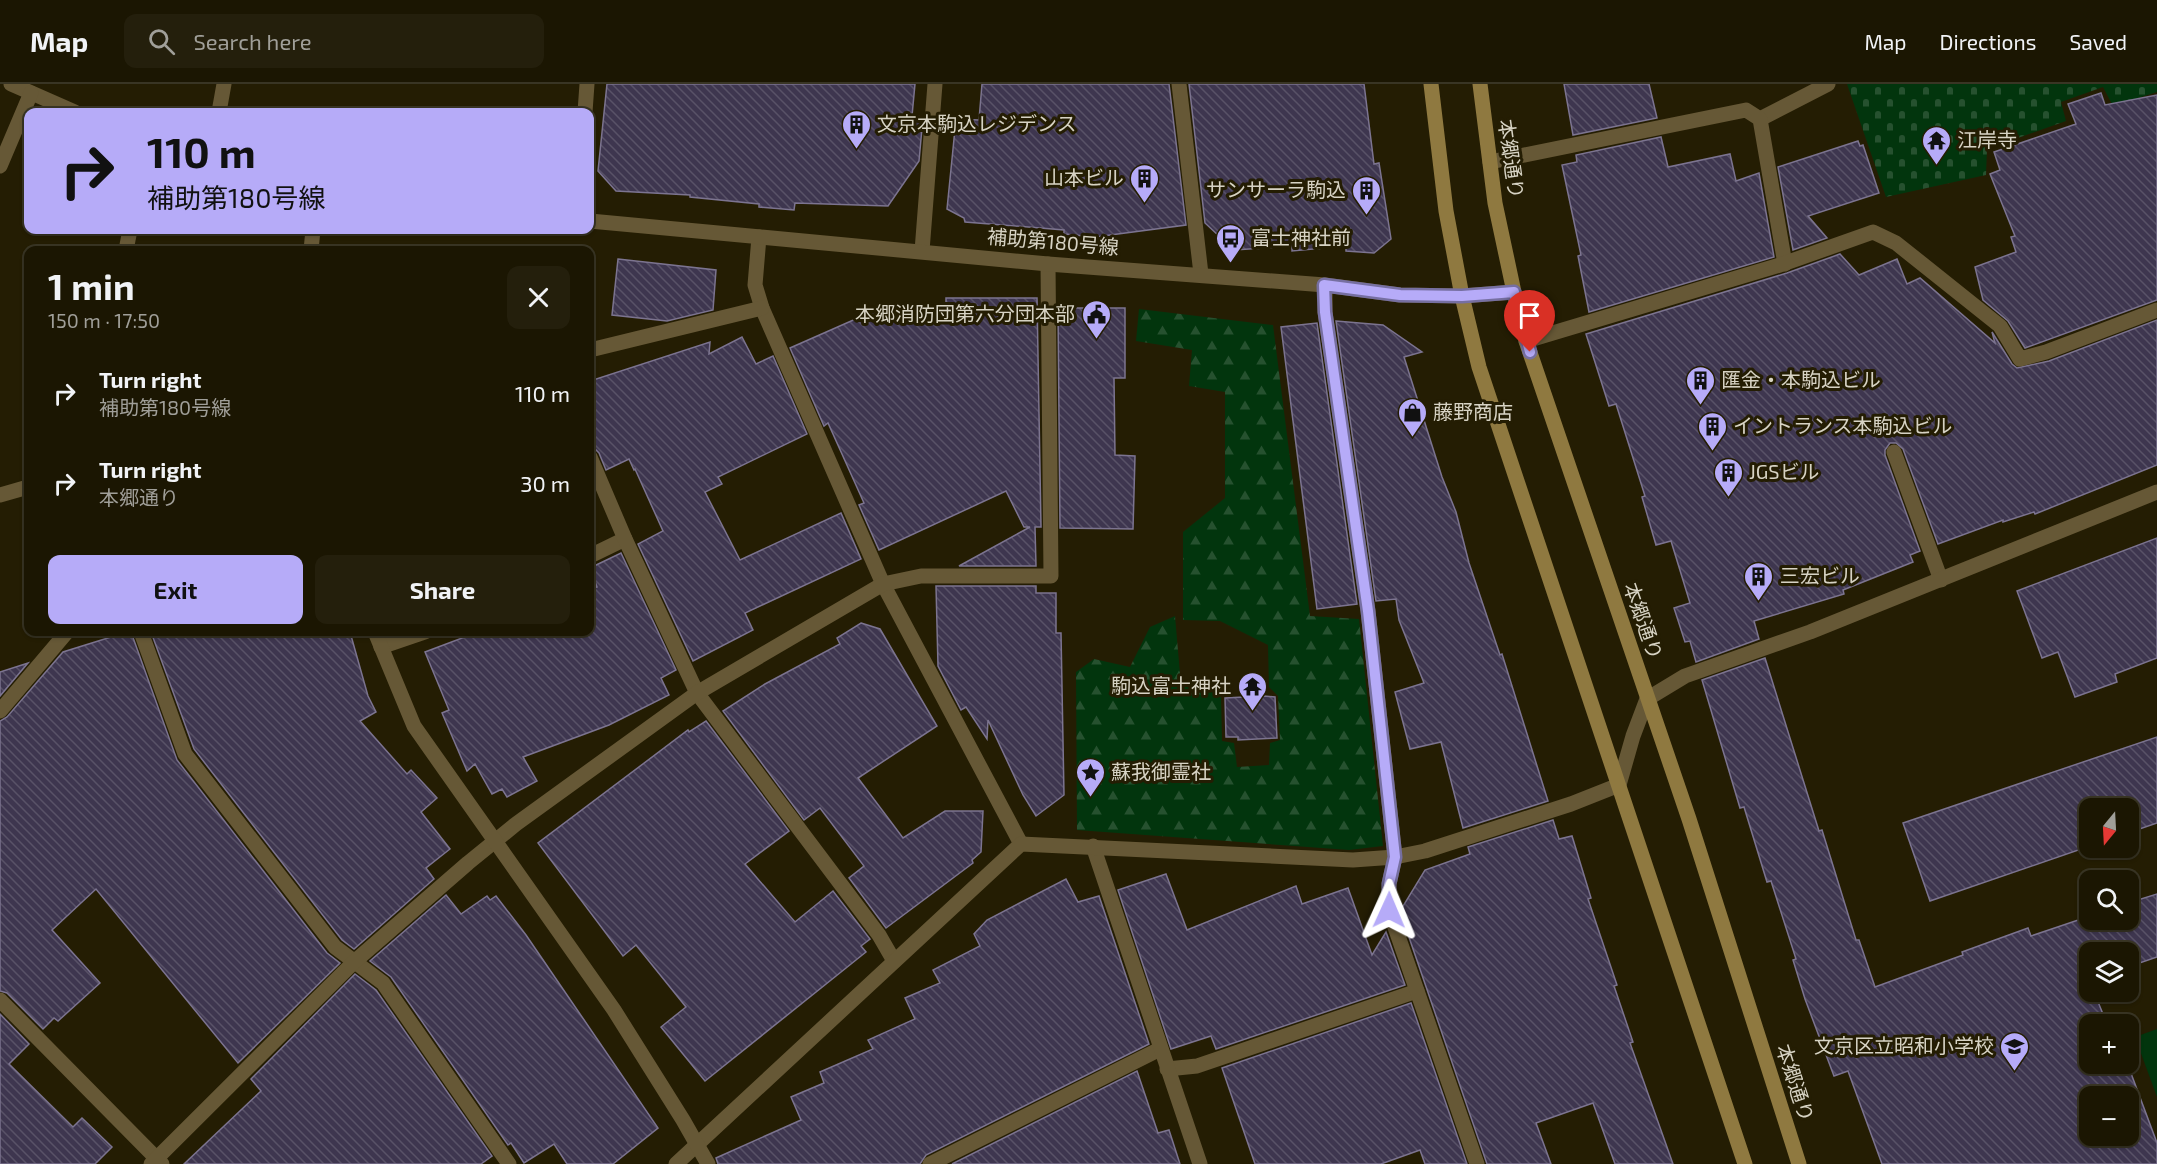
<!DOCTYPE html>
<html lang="en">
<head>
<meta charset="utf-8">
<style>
	:root { --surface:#1b1602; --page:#241f0c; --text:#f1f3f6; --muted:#a09f99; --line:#393524; --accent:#b6abf8 }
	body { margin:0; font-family:"Exo 2","Noto Sans JP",sans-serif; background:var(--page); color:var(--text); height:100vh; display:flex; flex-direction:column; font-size:22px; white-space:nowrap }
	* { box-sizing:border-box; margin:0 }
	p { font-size:20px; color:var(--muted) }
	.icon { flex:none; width:33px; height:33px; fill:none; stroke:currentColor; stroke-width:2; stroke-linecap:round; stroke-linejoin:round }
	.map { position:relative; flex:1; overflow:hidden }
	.panel { position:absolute; left:24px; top:162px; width:570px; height:390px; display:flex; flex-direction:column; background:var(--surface); border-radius:12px; box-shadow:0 2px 4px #0004,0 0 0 2px var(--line) }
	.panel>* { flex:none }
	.hud { position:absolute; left:24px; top:24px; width:570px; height:126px; border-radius:12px; box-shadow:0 2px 4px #0004,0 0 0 2px var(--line); background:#b6abf8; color:#111; overflow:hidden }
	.needle { width:39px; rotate:198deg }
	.fabs { position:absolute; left:2079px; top:714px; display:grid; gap:12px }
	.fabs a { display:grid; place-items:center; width:60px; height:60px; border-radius:12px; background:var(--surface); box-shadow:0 2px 4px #0004,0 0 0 2px var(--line); font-size:30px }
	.pin { position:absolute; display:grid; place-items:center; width:51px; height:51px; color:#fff; margin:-62px -26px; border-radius:50% 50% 50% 0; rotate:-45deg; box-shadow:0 0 6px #0007 }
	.pin .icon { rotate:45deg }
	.me { position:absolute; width:66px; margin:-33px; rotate:1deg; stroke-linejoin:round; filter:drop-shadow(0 0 4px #0008) }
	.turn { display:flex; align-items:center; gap:21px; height:126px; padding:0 24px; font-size:27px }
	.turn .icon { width:78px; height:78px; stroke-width:2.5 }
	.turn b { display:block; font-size:42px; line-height:51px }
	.round { display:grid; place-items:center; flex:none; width:63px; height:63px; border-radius:12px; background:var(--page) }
	.head { display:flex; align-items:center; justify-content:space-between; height:102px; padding:0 24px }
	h1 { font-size:36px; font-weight:700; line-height:45px }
	.primary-button { display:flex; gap:12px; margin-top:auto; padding:12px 24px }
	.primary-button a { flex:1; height:69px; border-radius:12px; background:var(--accent); color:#111; font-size:24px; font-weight:700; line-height:69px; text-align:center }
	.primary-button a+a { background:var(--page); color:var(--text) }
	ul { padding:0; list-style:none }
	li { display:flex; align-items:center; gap:18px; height:90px; padding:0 24px }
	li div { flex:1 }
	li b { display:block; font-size:22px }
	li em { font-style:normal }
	header { display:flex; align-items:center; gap:36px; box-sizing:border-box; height:84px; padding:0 30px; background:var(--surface); border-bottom:2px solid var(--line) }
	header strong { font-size:28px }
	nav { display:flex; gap:33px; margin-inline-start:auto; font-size:21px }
	.search { width:420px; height:54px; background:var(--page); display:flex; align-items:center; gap:15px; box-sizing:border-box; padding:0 21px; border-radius:12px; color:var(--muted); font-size:22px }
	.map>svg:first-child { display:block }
	.grass { fill:#02350d }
	.forest { fill:url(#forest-firs) }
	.cemetery { fill:url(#cemetery-stones) }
	.building { fill:url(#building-back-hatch); stroke:#7c7490; stroke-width:1.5; fill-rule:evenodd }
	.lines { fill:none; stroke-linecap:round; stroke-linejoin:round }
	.service { stroke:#665836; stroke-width:15 }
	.minor { stroke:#665836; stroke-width:15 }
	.tertiary { stroke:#665836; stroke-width:15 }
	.secondary { stroke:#8f7940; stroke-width:15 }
	.route-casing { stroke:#766fa1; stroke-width:15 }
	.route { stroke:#b6abf8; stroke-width:10 }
	.labels { text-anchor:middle; stroke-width:6; stroke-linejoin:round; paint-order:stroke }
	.poi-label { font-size:20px; fill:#d7d3c4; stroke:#241d03; text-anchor:start }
	.street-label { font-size:20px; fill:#d7d3c4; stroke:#241d03 }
</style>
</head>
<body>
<header>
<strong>Map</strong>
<div class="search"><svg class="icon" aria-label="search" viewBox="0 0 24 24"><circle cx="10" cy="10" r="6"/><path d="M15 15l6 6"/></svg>Search here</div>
<nav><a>Map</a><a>Directions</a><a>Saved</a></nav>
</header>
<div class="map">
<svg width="2157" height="1080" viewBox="0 0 2157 1080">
	<defs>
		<pattern id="forest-firs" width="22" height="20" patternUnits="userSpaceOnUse" patternTransform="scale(1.5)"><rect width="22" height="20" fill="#02350d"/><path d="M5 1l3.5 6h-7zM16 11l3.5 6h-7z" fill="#26512f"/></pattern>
		<pattern id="cemetery-stones" width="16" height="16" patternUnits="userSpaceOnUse" patternTransform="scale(1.5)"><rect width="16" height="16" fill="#02350d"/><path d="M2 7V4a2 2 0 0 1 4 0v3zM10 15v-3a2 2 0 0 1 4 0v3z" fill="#26512f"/></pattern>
		<pattern id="building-back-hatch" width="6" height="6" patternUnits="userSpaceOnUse" patternTransform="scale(1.5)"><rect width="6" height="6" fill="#3e364f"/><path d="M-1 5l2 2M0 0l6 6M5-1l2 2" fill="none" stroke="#595267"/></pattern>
	</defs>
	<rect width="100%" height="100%" fill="#241d03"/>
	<polygon class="grass" points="2157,945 2157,1013 2135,953"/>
	<polygon class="forest" points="1139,225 1273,241 1310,532 1359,535 1383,762 1349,766 1077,746 1076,588 1094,575 1130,583 1150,543 1175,532 1181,601 1230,605 1221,612 1222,657 1234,659 1237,683 1269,681 1270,659 1280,656 1278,612 1269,603 1268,561 1220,537 1183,536 1183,448 1225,414 1225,308 1189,302 1192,266 1136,257"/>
	<polygon class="cemetery" points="1847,0 2157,0 2157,8 2113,22 2103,3 2061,18 2066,37 1987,65 1986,91 1886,113"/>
	<g class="building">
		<polygon points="607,0 915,0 912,32 923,33 919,77 888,122 795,119 794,126 759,123 759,120 690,113 690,111 616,107 598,87"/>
		<polygon points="982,0 1169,0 1186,141 1095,153 1064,150 1064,146 965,138 964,134 947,125 956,35 979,36"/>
		<polygon points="1189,0 1364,0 1374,80 1379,79 1391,155 1374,169 1346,167 1346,162 1292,167 1292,162 1234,166 1205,139"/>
		<polygon points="1564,0 1649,0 1657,34 1573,51"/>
		<polygon points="2101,9 2105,21 2157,11 2157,216 2025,264 2008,237 1983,216 1975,183 2016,168 2011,153 2015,152 1990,90 2000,86 1994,68 2076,40 2068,20"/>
		<polygon points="1661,53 1668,83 1730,70 1736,97 1759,89 1774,173 1589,228 1578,172 1581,171 1562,81 1577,78 1576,71"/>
		<polygon points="1858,57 1860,62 1863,61 1879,109 1808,132 1827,154 1793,166 1778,83"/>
		<polygon points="1840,170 1859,191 1897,175 1907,200 1920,194 1995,259 1992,248 2012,280 2017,284 2049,277 2157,236 2157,381 2035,430 2034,428 2003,438 2003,436 1938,460 1903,365 1896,359 1890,359 1885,366 1885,371 1920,467 1910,471 1913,478 1843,506 1844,510 1754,537 1759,555 1696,578 1690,557 1685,558 1674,524 1690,519 1671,457 1656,461 1642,413 1645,412 1616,320 1609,322 1586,250 1787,189"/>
		<polygon points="618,175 716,186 713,226 667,237 612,231"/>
		<polygon points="946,214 1037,214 1041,443 1035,443 1036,482 959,482 1030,443 1024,443 1006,407 879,466 859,421 864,419 828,339 824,342 790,264 876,226 946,226"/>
		<polygon points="1058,224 1125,224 1125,294 1114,294 1115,371 1135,372 1133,445 1060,444"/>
		<polygon points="1336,237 1383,241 1422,268 1404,273 1442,393 1456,428 1469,479 1500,571 1502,570 1548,717 1463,744 1441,658 1410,665 1395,608 1424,599 1399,536 1396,515 1376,517"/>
		<polygon points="1317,239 1357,520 1317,525 1281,243"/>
		<polygon points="742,253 756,280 773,272 807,350 718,393 722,400 705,408 740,476 841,429 861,475 745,529 753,546 693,577 638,460 663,447 635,385 634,386 629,375 606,386 599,369 595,365 590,363 590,297 710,258 709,270"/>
		<polygon points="2157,454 2157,574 2115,590 2117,598 2075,613 2058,568 2042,574 2017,507"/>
		<polygon points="621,469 676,586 661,594 669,611 609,641 523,673 537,697 507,713 502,705 492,710 475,680 467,687 442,629 449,626 425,568 478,548 590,548 590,505 597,503 590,484"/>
		<polygon points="936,502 1036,502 1036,509 1056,509 1056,549 1061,549 1064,711 1036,732 1023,711 988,636 987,655 966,623 961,626 938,582"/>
		<polygon points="861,539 880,545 937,642 858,694 903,754 945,727 983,727 981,768 972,776 973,779 886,844 849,794 864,782 820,724 804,736 723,627 765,600 840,560 837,554"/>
		<polygon points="127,548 131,548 177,676 327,869 340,879 238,979 96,805 52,846 100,899 58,937 54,934 43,945 7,909 0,907 0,637 7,633 63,568"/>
		<polygon points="151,548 350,548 368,612 376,628 360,637 407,690 411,686 437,714 421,728 450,765 426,784 434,795 354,865 342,856 194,665"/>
		<path d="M1765 574 1819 747 1822 746 1856 856H1859L1875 903 1963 871 1962 868 2028 844 2031 852 2090 832V836H2128V819L2157 810V873L2128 883V868H2090V908H2094L2107 940H2090V980H2121L2123 986 2129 984 2157 1059V1080H1882L1848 987 1834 992 1805 915 1793 876 1796 875 1771 797 1767 798 1744 723 1740 724 1702 596ZM2090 1012H2128V1052H2090Z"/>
		<polygon points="28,579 0,612 0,588"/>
		<polygon points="1264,612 1275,613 1277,654 1238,656 1238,653 1226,653 1225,614"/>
		<polygon points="706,637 789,747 745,780 795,838 833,807 870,855 861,862 866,868 705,997 661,943 686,923 636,861 623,872 538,759 688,646 689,648"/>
		<polygon points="2157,653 2157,739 2128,749 2128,724 2090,724 2090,762 1930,817 1903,739"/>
		<polygon points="1553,736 1559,755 1572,752 1591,814 1588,815 1617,901 1614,902 1633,958 1630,959 1673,1080 1615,1080 1593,1019 1536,1039 1551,1080 1487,1080 1400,827 1425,786 1470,770 1468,763"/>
		<polygon points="1166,790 1187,846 1296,802 1302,820 1348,804 1372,871 1386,848 1405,901 1216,965 1211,952 1171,965 1118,806"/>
		<polygon points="1066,795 1078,818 1099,812 1149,960 926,1071 920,1080 718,1080 716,1074 801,1036 791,1013 824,999 820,988 873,965 868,956 915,935 905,914 940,899 933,886 980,862 974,850 987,836"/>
		<polygon points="446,811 461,830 487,812 490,816 496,812 526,851 658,1044 613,1080 567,1080 554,1060 524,1079 511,1059 508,1061 391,893 370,877"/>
		<polygon points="355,890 376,906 492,1072 481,1080 184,1080 261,1007 251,995"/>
		<polygon points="1411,919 1467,1080 1425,1080 1420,1066 1381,1080 1255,1080 1222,984"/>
		<polygon points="0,930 29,960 9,980 73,1043 82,1034 112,1063 95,1080 0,1080"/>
		<polygon points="1137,987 1158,1049 1169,1046 1180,1080 952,1080"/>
	</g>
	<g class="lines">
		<g class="service">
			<polyline points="1760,35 1828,0"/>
			<polyline points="1490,78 1746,26 1760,35 1785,180"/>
			<polyline points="1526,257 1780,181 1873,148 1896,159 2000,242 2020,275 2046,268 2157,226"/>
			<polyline points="1894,368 1941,496"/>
			<polyline points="590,472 625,455"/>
			<polyline points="381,563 425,548"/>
			<polyline points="1167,985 1197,982 1417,907"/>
			<polyline points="930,1080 1160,965"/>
		</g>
		<g class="minor">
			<polyline points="1179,0 1201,190"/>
			<polyline points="219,28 224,0"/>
			<polyline points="585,28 587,0"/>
			<polyline points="759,153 755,201 762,224 883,500 1021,760"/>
			<polyline points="126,166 130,146"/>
			<polyline points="922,167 935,0"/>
			<polyline points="1325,201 1325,228 1368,527 1395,773 1389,800 1389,826 1477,1080"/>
			<polyline points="590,266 762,224"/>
			<polyline points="590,373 625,455 697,609 879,851 894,877"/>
			<polyline points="0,411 28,403"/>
			<polyline points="141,548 185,670 335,863 383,899 509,1080"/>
			<polyline points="0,627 67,548"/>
			<polyline points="1093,762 1200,1080"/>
			<polyline points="0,916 162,1080"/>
			<polyline points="151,1080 354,878 468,779 516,740 697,609 883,500 921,492 1051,492 1048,180"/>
			<polyline points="676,1080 1021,760 1353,776 1395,773 1425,767 1571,720 1619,701 1633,652 1647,615 1685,592 1810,548 2157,408"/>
		</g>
		<g class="tertiary">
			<polyline points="11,0 75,28"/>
			<polyline points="0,82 31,9"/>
			<polyline points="590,137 1048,180 1325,201 1400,211 1462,212 1514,208"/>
			<polyline points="311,166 313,146"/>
			<polyline points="375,548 414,642 614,926 683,1036 708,1080"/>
		</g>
		<g class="secondary">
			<polyline points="1431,0 1446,127 1462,212 1479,283 1745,1080"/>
			<polyline points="1480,0 1495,119 1514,208 1526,257 1689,735 1799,1080"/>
		</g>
	</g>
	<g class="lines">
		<defs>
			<polyline id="route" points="1389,826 1389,800 1395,773 1368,527 1325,228 1324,201 1400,211 1462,212 1514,208 1530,268"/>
		</defs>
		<use href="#route" class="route-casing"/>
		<use href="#route" class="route"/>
	</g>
	<defs>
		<symbol id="building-pin" viewBox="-11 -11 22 30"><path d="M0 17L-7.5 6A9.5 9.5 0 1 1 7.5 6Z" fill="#b6abf8" stroke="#241d03"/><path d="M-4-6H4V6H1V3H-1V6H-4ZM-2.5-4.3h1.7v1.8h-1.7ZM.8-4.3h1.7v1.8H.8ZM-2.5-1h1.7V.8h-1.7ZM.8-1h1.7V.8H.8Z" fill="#111"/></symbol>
		<symbol id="temple-pin" viewBox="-11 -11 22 30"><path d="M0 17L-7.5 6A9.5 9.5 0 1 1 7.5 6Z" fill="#b6abf8" stroke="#241d03"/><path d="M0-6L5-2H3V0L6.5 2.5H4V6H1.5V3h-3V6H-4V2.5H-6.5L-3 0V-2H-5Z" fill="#111"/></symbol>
		<symbol id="bus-pin" viewBox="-11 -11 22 30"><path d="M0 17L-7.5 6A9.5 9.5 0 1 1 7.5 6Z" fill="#b6abf8" stroke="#241d03"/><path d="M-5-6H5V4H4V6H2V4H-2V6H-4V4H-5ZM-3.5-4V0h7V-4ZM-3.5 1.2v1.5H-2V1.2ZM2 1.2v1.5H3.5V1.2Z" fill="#111"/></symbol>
		<symbol id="civic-pin" viewBox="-11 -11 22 30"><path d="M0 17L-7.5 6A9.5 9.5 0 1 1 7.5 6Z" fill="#b6abf8" stroke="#241d03"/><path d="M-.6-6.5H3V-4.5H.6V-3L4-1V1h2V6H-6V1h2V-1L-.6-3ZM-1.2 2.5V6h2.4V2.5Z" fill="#111"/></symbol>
		<symbol id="shop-pin" viewBox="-11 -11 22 30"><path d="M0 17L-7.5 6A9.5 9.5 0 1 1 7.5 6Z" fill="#b6abf8" stroke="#241d03"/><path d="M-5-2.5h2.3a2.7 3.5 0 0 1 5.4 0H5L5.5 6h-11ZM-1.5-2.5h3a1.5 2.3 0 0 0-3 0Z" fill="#111"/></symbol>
		<symbol id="sight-pin" viewBox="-11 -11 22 30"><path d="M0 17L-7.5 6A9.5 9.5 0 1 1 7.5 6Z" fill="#b6abf8" stroke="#241d03"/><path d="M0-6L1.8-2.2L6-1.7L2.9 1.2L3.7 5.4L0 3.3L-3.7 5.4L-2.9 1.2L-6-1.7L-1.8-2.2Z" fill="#111"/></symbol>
		<symbol id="school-pin" viewBox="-11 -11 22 30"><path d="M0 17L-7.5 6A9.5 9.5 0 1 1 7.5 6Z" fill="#b6abf8" stroke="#241d03"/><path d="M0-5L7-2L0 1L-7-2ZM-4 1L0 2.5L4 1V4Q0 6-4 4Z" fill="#111"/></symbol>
	</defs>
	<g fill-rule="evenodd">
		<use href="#building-pin" x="840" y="24" width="33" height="45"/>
		<use href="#temple-pin" x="1920" y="40" width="33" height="45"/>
		<use href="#building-pin" x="1128" y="78" width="33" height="45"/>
		<use href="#building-pin" x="1350" y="90" width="33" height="45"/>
		<use href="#bus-pin" x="1214" y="138" width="33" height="45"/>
		<use href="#civic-pin" x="1080" y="214" width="33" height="45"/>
		<use href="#building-pin" x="1684" y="280" width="33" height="45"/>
		<use href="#shop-pin" x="1396" y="312" width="33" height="45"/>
		<use href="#building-pin" x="1696" y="326" width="33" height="45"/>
		<use href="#building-pin" x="1712" y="372" width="33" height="45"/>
		<use href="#building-pin" x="1742" y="476" width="33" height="45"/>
		<use href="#temple-pin" x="1236" y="586" width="33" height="45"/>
		<use href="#sight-pin" x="1074" y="672" width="33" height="45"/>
		<use href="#school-pin" x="1998" y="946" width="33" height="45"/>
	</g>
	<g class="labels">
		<g class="poi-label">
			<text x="877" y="47">文京本駒込レジデンス</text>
			<text x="1957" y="63">江岸寺</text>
			<text x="1124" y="101" text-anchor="end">山本ビル</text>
			<text x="1346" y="113" text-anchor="end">サンサーラ駒込</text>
			<text x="1251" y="161">富士神社前</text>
			<text x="1075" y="237" text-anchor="end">本郷消防団第六分団本部</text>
			<text x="1721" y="303">匯金・本駒込ビル</text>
			<text x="1433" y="335">藤野商店</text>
			<text x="1733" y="349">イントランス本駒込ビル</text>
			<text x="1749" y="395">JGSビル</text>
			<text x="1780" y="499">三宏ビル</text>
			<text x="1231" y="609" text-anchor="end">駒込富士神社</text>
			<text x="1111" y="695">蘇我御霊社</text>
			<text x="1994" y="969" text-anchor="end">文京区立昭和小学校</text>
		</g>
		<g class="street-label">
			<text transform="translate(1511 75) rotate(82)" y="7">本郷通り</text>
			<text transform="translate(1053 158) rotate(5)" y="7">補助第180号線</text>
			<text transform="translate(1643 537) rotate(71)" y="7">本郷通り</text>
			<text transform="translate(1795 999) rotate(72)" y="7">本郷通り</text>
		</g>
	</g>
</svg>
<div class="fabs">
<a><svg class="needle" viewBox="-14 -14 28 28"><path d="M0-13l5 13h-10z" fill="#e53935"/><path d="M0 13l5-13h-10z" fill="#a09f99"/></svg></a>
<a><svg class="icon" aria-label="search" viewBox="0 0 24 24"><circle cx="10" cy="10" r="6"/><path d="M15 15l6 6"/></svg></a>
<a><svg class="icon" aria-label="layers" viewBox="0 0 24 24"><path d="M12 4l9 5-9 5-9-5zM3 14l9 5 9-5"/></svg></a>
<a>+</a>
<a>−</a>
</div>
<div class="pin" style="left:1530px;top:268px;background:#d93025"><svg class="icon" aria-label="arrive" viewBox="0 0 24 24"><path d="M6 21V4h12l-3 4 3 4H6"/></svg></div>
<svg class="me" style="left:1389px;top:826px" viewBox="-20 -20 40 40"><path d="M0-17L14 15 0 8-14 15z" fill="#b6abf8" stroke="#fff" stroke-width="4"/></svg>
<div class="hud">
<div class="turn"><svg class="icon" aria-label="right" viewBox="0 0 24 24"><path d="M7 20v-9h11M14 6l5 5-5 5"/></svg><div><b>110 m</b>補助第180号線</div></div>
</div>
<section class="panel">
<div class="head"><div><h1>1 min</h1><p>150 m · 17:50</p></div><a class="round"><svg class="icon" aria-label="close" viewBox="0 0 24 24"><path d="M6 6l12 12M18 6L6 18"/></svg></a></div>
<ul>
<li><svg class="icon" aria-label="right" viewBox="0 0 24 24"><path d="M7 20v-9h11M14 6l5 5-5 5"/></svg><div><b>Turn right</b><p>補助第180号線</p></div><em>110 m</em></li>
<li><svg class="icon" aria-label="right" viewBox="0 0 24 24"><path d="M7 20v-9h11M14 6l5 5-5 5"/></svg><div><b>Turn right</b><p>本郷通り</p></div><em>30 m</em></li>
</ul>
<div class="primary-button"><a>Exit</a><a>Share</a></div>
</section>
</div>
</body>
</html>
